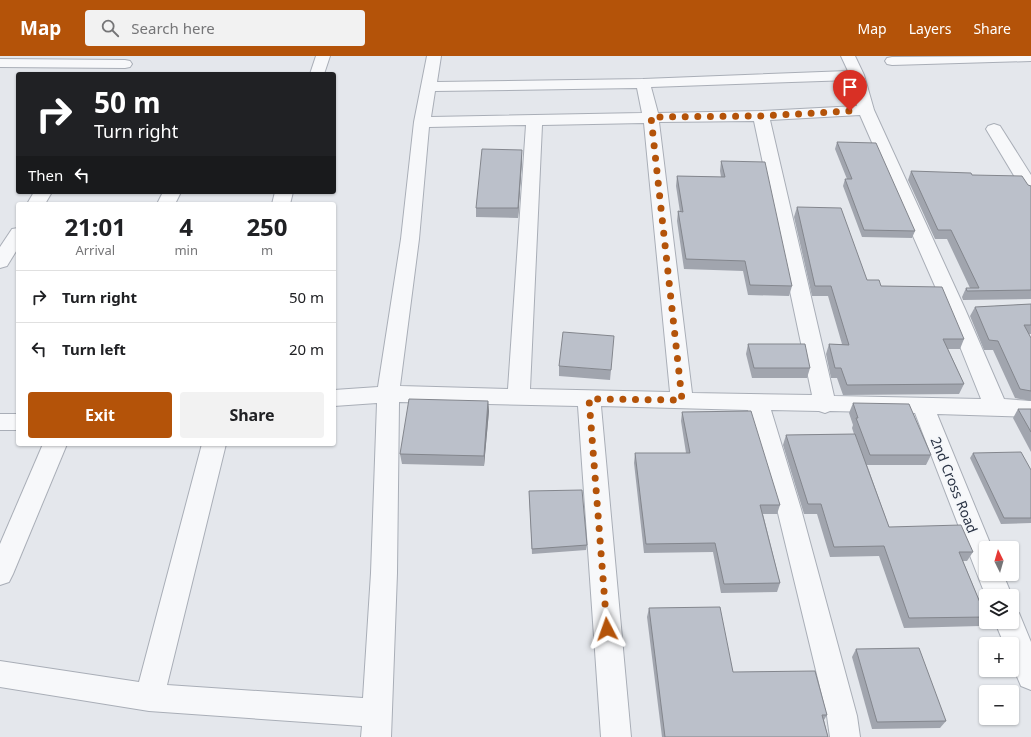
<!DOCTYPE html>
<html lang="en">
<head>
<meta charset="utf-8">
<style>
	:root { --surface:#fff; --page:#f2f2f2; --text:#202124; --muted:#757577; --line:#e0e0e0; --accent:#b45309 }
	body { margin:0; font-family:"Noto Sans",sans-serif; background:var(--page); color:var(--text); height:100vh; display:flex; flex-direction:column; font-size:15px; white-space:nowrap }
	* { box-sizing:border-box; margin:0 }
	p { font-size:13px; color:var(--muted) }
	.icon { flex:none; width:22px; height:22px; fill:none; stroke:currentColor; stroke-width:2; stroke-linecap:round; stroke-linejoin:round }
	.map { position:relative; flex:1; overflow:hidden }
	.details { position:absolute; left:16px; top:146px; width:320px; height:244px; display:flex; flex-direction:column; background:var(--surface); border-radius:4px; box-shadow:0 1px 3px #0004 }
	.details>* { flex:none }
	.guide { position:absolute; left:16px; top:16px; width:320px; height:122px; border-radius:4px; box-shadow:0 1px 3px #0004; background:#202124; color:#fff; overflow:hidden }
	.needle { width:26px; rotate:355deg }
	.tools { position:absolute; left:979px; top:485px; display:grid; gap:8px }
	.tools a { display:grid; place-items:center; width:40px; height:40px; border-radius:4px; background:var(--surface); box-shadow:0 1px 3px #0004; font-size:20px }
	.pin { position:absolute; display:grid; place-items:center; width:34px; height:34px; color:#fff; margin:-41px -17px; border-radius:50% 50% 50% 0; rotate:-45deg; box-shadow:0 0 4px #0007 }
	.pin .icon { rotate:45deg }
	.me { position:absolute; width:44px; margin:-22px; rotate:356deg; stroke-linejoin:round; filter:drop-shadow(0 0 3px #0008) }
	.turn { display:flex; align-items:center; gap:14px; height:84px; padding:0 12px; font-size:18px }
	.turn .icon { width:52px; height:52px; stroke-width:2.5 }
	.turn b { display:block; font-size:28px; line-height:34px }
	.then { display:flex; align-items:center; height:38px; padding:0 12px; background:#0003; gap:8px; font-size:15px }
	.eta { display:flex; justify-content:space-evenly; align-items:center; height:68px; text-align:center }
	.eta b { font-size:24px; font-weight:700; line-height:28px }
	.cta { display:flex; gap:8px; margin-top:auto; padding:8px 12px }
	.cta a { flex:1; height:46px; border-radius:4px; background:var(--accent); color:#fff; font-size:16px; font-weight:700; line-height:46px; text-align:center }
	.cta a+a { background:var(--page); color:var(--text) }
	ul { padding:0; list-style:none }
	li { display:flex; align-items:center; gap:12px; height:52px; padding:0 12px; border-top:1px solid var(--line) }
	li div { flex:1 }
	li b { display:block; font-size:15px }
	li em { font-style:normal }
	header { display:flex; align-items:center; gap:24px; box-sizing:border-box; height:56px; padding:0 20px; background:var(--accent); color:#fff }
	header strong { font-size:19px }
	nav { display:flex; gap:22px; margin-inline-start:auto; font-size:14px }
	.search { width:280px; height:36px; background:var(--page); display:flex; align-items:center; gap:10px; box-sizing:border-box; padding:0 14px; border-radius:4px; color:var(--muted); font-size:15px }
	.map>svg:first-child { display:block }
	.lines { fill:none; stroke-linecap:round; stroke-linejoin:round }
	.minor-casing { stroke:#a9aeb7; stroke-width:2 }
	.minor { fill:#f7f8fa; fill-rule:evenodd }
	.wall { fill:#a1a5ae }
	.shaded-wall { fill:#83868d }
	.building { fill:#bbc0ca; stroke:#83868d }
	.route { stroke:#b45309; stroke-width:7; stroke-dasharray:0 12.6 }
	.labels { text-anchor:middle; stroke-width:3.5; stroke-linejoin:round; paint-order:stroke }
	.street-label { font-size:14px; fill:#2b3445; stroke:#f4f6f9 }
</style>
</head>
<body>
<header>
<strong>Map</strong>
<div class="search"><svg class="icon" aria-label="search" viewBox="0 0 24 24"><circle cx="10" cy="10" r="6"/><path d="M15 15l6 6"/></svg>Search here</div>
<nav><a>Map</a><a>Layers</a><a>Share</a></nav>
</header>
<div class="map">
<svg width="1031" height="681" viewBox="0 0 1031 681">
	<rect width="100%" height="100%" fill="#e4e7ec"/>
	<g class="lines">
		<defs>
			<g id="minor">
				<polygon points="316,0 330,0 324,18 310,18"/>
				<path d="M427 0H441L437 26 643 23 848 15 841 0H855L864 19 874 54 965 253 1004 343 1031 345V361L937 358 992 492H986V518H1003L1012 540V541H986L915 357 830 355 825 357 819 355 771 354 801 453 857 660 860 681H830L827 660 777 453 748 354 601 350 631 681H601L578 350 399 346 397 517 391 681H361L362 670 149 655 0 631V605L139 626 202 388H226L167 629 363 642 371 517 377 347 334 350V334L378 331 401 183 414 66ZM851 24 857 50 761 55 658 57 651 31ZM637 32 642 57 431 61 435 35ZM860 59 945 253 981 343 834 340 770 64ZM754 65 812 339 692 337 659 66ZM644 67 670 336 530 333 542 69ZM526 69 508 333 400 330 419 183 429 71Z"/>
				<polygon points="1031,0 1031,5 892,9 887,8 885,5 887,2 892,1"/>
				<polygon points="0,3 125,4 130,5 132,8 130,11 125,12 0,11"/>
				<polygon points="994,68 1000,70 1031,119 1031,138 1025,137 1022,133 986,73 988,70"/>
				<polygon points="34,136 52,136 45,148 27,148"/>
				<polygon points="163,136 181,136 175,148 157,148"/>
				<polygon points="275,136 293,136 290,148 272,148"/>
				<polygon points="18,172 18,192 7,210 0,212 0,191 12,173"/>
				<rect x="0" y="358" width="18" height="16"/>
				<polygon points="43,388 67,388 13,518 9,526 0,529 0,488"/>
				<polygon points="1012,555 1019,557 1031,586 1031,634 1021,630 1012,609 1012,588 1004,588 995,566 1012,566"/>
			</g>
		</defs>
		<use href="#minor" class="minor-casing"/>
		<use href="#minor" class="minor"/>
	</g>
	<g class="wall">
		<polygon points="837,86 915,175 912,182 862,181 843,130 845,123 847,123 835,93"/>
		<polygon points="522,104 518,162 476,161 476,152"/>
		<polygon points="721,105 792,230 789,240 748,239 743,215 684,213 677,165 678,155 680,156 676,130 677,120 721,121 720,115"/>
		<polygon points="911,115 972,119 1031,130 1031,243 963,244 962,241 966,232 970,232 947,183 935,183 908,124"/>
		<polygon points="797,151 867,224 881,230 964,283 960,293 948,293 964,328 959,338 843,339 837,322 831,322 826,298 829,288 842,288 828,240 812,240 794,161"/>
		<polygon points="1031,248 1031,278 1029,278 1031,282 1031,345 1015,342 993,294 984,294 970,260 975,251"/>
		<polygon points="748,288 810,312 807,322 752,322 746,298"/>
		<polygon points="559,310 611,314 610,324 559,320"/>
		<polygon points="488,345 489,355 484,410 402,408 400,398"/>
		<polygon points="853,347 931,399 926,409 867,409 889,471 973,496 967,505 963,505 986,561 980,570 904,572 879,500 830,501 817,458 804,458 783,389 786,379 854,378 852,372 853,369 849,357"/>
		<polygon points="1018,353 1031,353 1031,396 1013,362"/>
		<polygon points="682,356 780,449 777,458 763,458 780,527 777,536 721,537 713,496 644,497 634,407 635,397 686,397 681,365"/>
		<polygon points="973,397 1031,414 1031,467 1001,468 970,402"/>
		<polygon points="529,435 587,489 586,494 532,498"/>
		<polygon points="649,552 733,616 827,659 824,664 828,681 662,681 647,561"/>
		<polygon points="856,593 946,665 940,672 872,673 852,601"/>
	</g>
	<g class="shaded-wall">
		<polygon points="522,94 522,104 518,162 518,152"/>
		<polygon points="488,345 489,355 484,410 484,400"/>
	</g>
	<g class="building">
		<polygon points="837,86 876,87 915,175 864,174 845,123 852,123"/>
		<polygon points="482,93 522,94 518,152 476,152"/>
		<polygon points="721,105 765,106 792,230 750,229 745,205 686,203 678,155 683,156 677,120 725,121"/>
		<polygon points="911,115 971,117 972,119 1022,120 1028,129 1031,130 1031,234 967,235 966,232 979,232 951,174 938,174"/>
		<polygon points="797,151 841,152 867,224 879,224 881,230 942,231 964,283 943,283 964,328 847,329 841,312 835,312 829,288 849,289 831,230 815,230"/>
		<polygon points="1031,248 1031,269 1024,269 1031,282 1031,335 1020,333 998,285 989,284 975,251"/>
		<polygon points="563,276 614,280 611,314 559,310"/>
		<polygon points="748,288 805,288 810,312 754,312"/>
		<polygon points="409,343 488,345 484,400 400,398"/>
		<polygon points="853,347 909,348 931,399 870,399 856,362 858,362"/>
		<polygon points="1018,353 1031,353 1031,376"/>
		<polygon points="751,355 780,449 760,449 780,527 724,528 715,487 646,488 635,397 690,397 682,356"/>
		<polygon points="855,378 889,471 961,469 973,496 959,496 986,561 909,562 884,490 834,491 821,448 808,448 786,379"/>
		<polygon points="1021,396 1031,414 1031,462 1004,462 973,397"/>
		<polygon points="582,434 587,489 532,493 529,435"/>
		<polygon points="720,551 733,616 815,615 827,659 822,659 828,681 665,681 649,552"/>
		<polygon points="919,592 946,665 877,666 856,593"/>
	</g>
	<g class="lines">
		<polyline class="route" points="607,573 589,343 682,344 651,61 761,60 850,55"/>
	</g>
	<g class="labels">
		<g class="street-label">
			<text transform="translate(954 429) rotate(68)" y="5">2nd Cross Road</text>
		</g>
	</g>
</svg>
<div class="tools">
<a><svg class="needle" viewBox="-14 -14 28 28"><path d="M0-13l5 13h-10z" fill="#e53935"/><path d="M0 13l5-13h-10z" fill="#757577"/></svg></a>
<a><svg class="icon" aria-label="layers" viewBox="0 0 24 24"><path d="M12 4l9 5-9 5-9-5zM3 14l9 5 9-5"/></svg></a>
<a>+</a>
<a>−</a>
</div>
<div class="pin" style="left:850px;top:55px;background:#d93025"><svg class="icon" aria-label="arrive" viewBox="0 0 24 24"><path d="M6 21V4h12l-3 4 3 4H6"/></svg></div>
<svg class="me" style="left:607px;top:573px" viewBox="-20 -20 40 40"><path d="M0-17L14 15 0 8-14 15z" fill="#b45309" stroke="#fff" stroke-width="4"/></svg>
<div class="guide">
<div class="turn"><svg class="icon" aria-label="right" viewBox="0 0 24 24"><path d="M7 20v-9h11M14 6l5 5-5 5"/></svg><div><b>50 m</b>Turn right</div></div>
<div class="then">Then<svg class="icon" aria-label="left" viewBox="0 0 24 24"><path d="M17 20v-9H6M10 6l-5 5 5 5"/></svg></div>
</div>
<section class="details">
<div class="eta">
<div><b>21:01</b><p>Arrival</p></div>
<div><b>4</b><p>min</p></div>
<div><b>250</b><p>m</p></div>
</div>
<ul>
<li><svg class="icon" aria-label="right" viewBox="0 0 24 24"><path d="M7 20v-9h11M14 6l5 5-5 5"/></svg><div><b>Turn right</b></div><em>50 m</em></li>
<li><svg class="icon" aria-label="left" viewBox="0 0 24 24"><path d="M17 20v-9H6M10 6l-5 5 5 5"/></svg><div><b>Turn left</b></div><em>20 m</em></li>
</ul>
<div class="cta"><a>Exit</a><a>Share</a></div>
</section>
</div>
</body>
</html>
